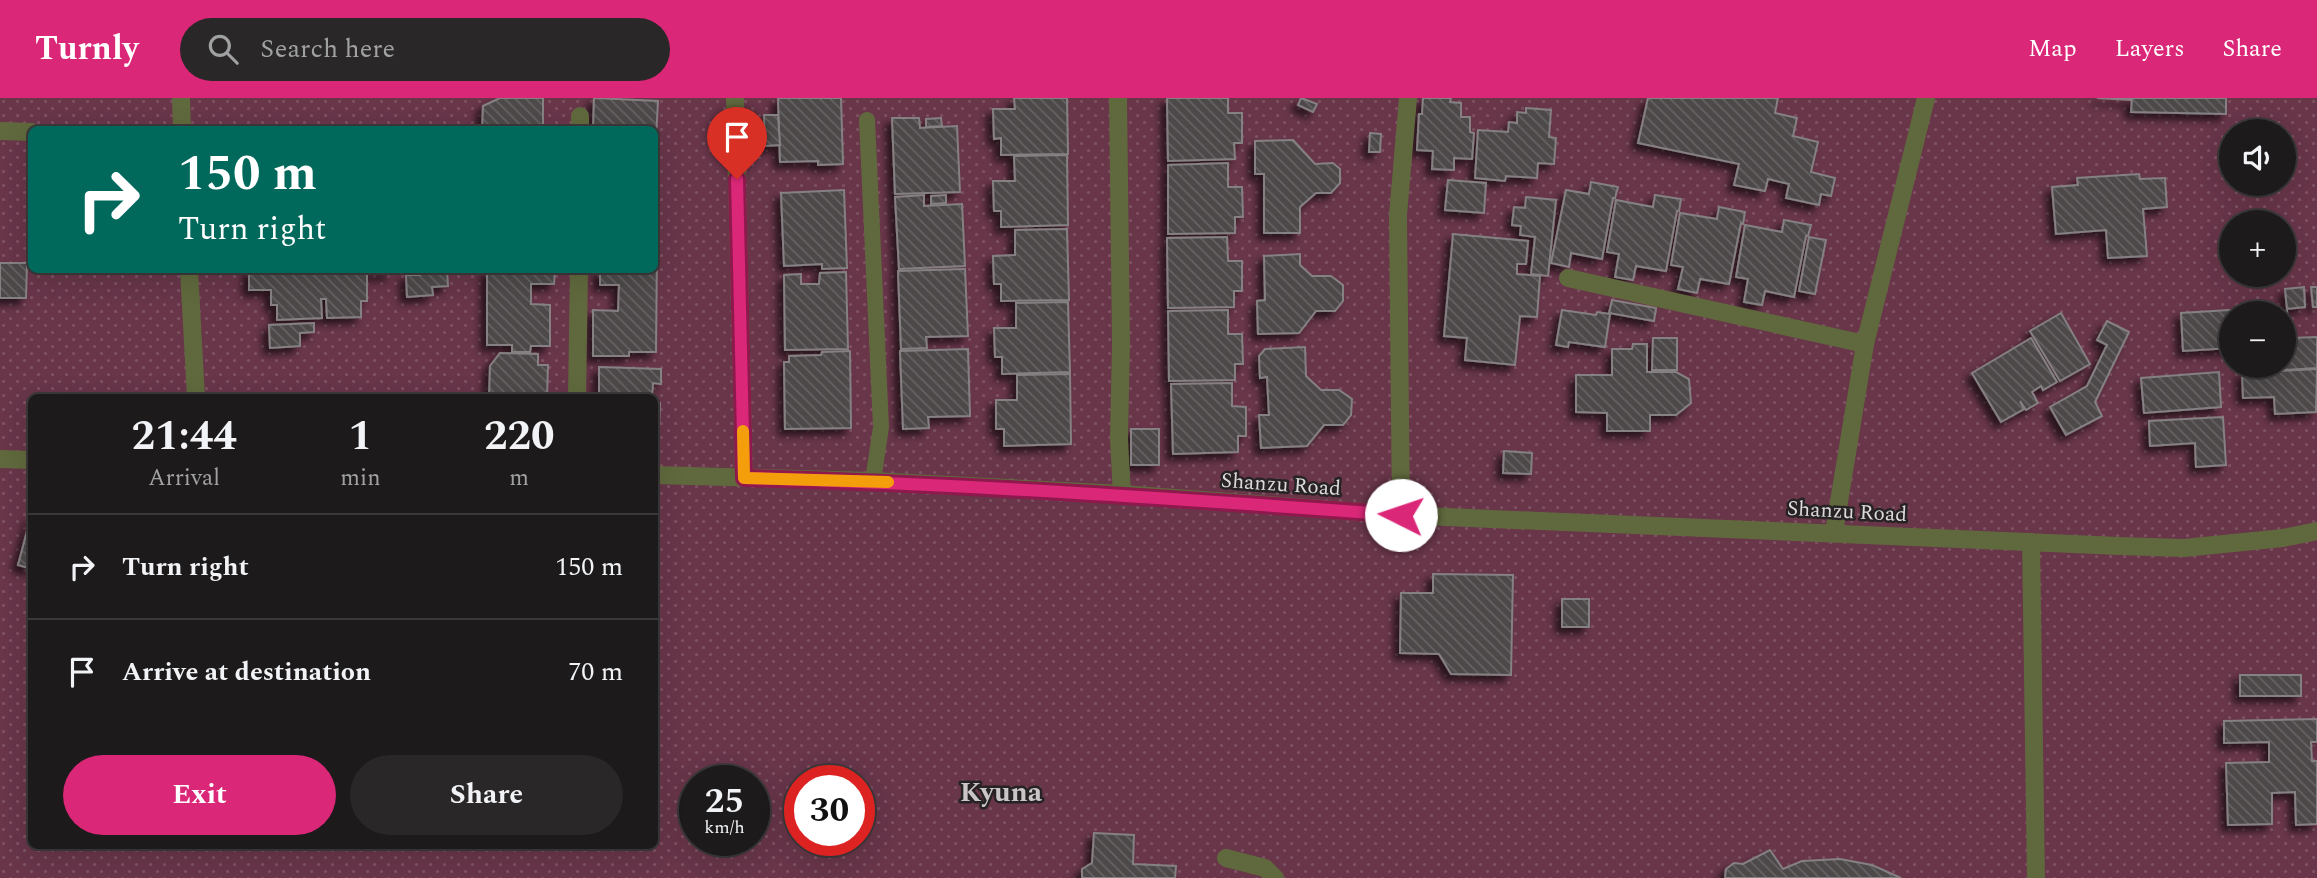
<!DOCTYPE html>
<html lang="en">
<head>
<meta charset="utf-8">
<style>
	:root { --surface:#1d1a1b; --page:#2a2728; --text:#f1f3f6; --muted:#a0a1a3; --line:#3b383a; --accent:#db2777 }
	body { margin:0; font-family:Spectral,serif; background:var(--page); color:var(--text); height:100vh; display:flex; flex-direction:column; font-size:26px; white-space:nowrap }
	* { box-sizing:border-box; margin:0 }
	p { font-size:23px; color:var(--muted) }
	.icon { flex:none; width:38px; height:38px; fill:none; stroke:currentColor; stroke-width:2; stroke-linecap:round; stroke-linejoin:round }
	.map { position:relative; flex:1; overflow:hidden }
	.side { position:absolute; left:28px; top:296px; width:630px; height:455px; display:flex; flex-direction:column; background:var(--surface); border-radius:10px; box-shadow:0 7px 28px #0002,0 0 0 2px var(--line) }
	.side>* { flex:none }
	.banner { position:absolute; left:28px; top:28px; width:630px; height:147px; border-radius:10px; box-shadow:0 7px 28px #0002,0 0 0 2px var(--line); background:#00695c; color:#fff; overflow:hidden }
	.controls { position:absolute; left:2219px; top:21px; display:grid; gap:14px }
	.controls a { display:grid; place-items:center; width:77px; height:77px; border-radius:50%; background:var(--surface); box-shadow:0 7px 28px #0002,0 0 0 2px var(--line); font-size:35px }
	.speed { position:absolute; left:679px; top:667px; display:flex; gap:14px; font-size:35px; font-weight:700; text-align:center }
	.speed>* { display:grid; place-content:center; width:91px; height:91px; border-radius:50%; background:var(--surface); box-shadow:0 7px 28px #0002,0 0 0 2px var(--line); line-height:1 }
	.speed small { font-size:18px; font-weight:400 }
	.speed .limit { border:10px solid #d22; background:#fff; color:#111 }
	.pin { position:absolute; display:grid; place-items:center; width:60px; height:60px; color:#fff; margin:-72px -30px; border-radius:50% 50% 50% 0; rotate:-45deg; box-shadow:0 0 7px #0007 }
	.pin .icon { rotate:45deg }
	.me { position:absolute; width:77px; margin:-38px; rotate:274deg; stroke-linejoin:round; filter:drop-shadow(0 0 5px #0008) }
	.turn { display:flex; align-items:center; gap:24px; height:147px; padding:0 35px; font-size:32px }
	.turn .icon { width:91px; height:91px; stroke-width:2.5 }
	.turn b { display:block; font-size:49px; line-height:60px }
	.eta { display:flex; justify-content:space-evenly; align-items:center; height:119px; text-align:center }
	.eta b { font-size:42px; font-weight:700; line-height:49px }
	.primary-button { display:flex; gap:14px; margin-top:auto; padding:14px 35px }
	.primary-button a { flex:1; height:80px; border-radius:42px; background:var(--accent); color:#fff; font-size:28px; font-weight:700; line-height:80px; text-align:center }
	.primary-button a+a { background:var(--page); color:var(--text) }
	ul { padding:0; list-style:none }
	li { display:flex; align-items:center; gap:21px; height:105px; padding:0 35px; border-top:2px solid var(--line) }
	li div { flex:1 }
	li b { display:block; font-size:26px }
	li em { font-style:normal }
	header { display:flex; align-items:center; gap:42px; box-sizing:border-box; height:98px; padding:0 35px; background:var(--accent); color:#fff }
	header strong { font-size:33px }
	nav { display:flex; gap:38px; margin-inline-start:auto; font-size:24px }
	.search { width:490px; height:63px; background:var(--page); display:flex; align-items:center; gap:18px; box-sizing:border-box; padding:0 24px; border-radius:38px; color:var(--muted); font-size:26px }
	.map>svg:first-child { display:block }
	.garden { fill:url(#garden-dots); fill-rule:evenodd }
	.building { fill:url(#building-back-hatch); stroke:#858082; stroke-width:2; filter:url(#shadow) }
	.lines { fill:none; stroke-linecap:round; stroke-linejoin:round }
	.service { stroke:#60693d; stroke-width:16 }
	.minor { stroke:#60693d; stroke-width:18 }
	.route-casing { stroke:#8e194d; stroke-width:18 }
	.route { stroke:#db2777; stroke-width:12 }
	.slow { stroke:#f59e0b; stroke-width:12 }
	.labels { text-anchor:middle; stroke-width:5; stroke-linejoin:round; paint-order:stroke }
	.street-label { font-size:21px; fill:#dcd9da; stroke:#272324 }
	.district-label { font-size:28px; font-weight:bold; fill:#cac5c6; stroke:#272324 }
</style>
</head>
<body>
<header>
<strong>Turnly</strong>
<div class="search"><svg class="icon" aria-label="search" viewBox="0 0 24 24"><circle cx="10" cy="10" r="6"/><path d="M15 15l6 6"/></svg>Search here</div>
<nav><a>Map</a><a>Layers</a><a>Share</a></nav>
</header>
<div class="map">
<svg width="2317" height="780" viewBox="0 0 2317 780">
	<defs>
		<pattern id="garden-dots" width="8" height="8" patternUnits="userSpaceOnUse" patternTransform="scale(1.75)"><rect width="8" height="8" fill="#683549"/><path d="M2 2h.1M6 6h.1" fill="none" stroke="#7d5263" stroke-width="1.8" stroke-linecap="round"/></pattern>
		<pattern id="building-back-hatch" width="6" height="6" patternUnits="userSpaceOnUse" patternTransform="scale(1.75)"><rect width="6" height="6" fill="#4d484a"/><path d="M-1 5l2 2M0 0l6 6M5-1l2 2" fill="none" stroke="#666264"/></pattern>
		<filter id="shadow"><feDropShadow dx="-6" dy="6" stdDeviation="3.5" flood-color="#0009"/></filter>
	</defs>
	<rect width="100%" height="100%" fill="#272324"/>
	<path class="garden" d="M0 0H2317V780H0ZM32 32H654V172H32ZM2231 33H2284V86H2231ZM2231 124H2284V177H2231ZM2231 215H2284V268H2231ZM32 299H654V747H32ZM695 682H754V742H695ZM800 682H859V742H800Z"/>
	<g class="building">
		<polygon points="500,0 543,0 543,32 482,32 483,8"/>
		<polygon points="594,0 658,3 654,79 654,32 593,32"/>
		<polygon points="778,0 841,0 843,66 818,67 818,63 780,64"/>
		<polygon points="1014,0 1067,0 1068,56 1001,57 1001,40 994,41 993,11 1015,11"/>
		<polygon points="1167,0 1228,0 1228,15 1242,15 1242,45 1234,45 1235,61 1168,63"/>
		<polygon points="1301,0 1317,6 1313,14 1298,7"/>
		<polygon points="1423,0 1451,0 1450,4 1461,5 1461,19 1470,19 1470,34 1474,35 1472,61 1454,60 1454,72 1432,71 1433,53 1417,52 1419,16 1422,16"/>
		<polygon points="1648,0 1778,0 1775,15 1797,20 1793,38 1818,44 1811,74 1835,80 1831,98 1821,96 1819,107 1786,100 1789,86 1768,81 1765,93 1734,87 1739,66 1638,45"/>
		<polygon points="2097,0 2226,0 2226,16 2131,14 2132,2"/>
		<polygon points="1526,10 1551,12 1549,39 1556,40 1554,66 1538,65 1537,80 1506,78 1505,83 1475,80 1478,32 1508,34 1509,24 1517,25 1517,14 1526,15"/>
		<polygon points="764,17 778,17 780,47 765,48"/>
		<polygon points="892,20 919,20 920,30 957,28 960,94 895,96"/>
		<polygon points="941,20 942,28 926,29 926,21"/>
		<polygon points="1370,35 1381,36 1380,54 1369,54"/>
		<polygon points="1293,42 1315,66 1333,65 1340,71 1340,85 1331,95 1316,95 1300,109 1300,135 1264,135 1264,76 1255,76 1255,43"/>
		<polygon points="1067,57 1068,127 1001,129 1001,113 994,113 993,83 1015,83 1014,58"/>
		<polygon points="1228,65 1228,89 1242,89 1243,119 1235,119 1235,135 1168,136 1168,67"/>
		<polygon points="2139,76 2140,81 2165,80 2167,109 2143,111 2147,158 2108,160 2106,132 2056,136 2052,89 2078,87 2077,80"/>
		<polygon points="1448,82 1486,85 1484,115 1445,112"/>
		<polygon points="1591,84 1618,89 1615,100 1613,100 1602,161 1571,155 1569,169 1551,165 1566,92 1589,96"/>
		<polygon points="844,92 847,170 822,171 822,166 784,168 781,95"/>
		<polygon points="924,97 924,108 962,106 965,168 899,171 895,99"/>
		<polygon points="946,97 946,105 931,106 931,98"/>
		<polygon points="1655,97 1681,101 1679,113 1677,113 1666,173 1636,168 1633,182 1615,179 1619,156 1607,154 1616,102 1653,109"/>
		<polygon points="1526,99 1556,102 1548,178 1531,176 1535,139 1520,137 1521,128 1512,127 1514,109 1525,110"/>
		<polygon points="1719,109 1745,114 1743,126 1741,125 1729,186 1700,181 1697,195 1678,191 1683,169 1671,167 1680,115 1717,121"/>
		<polygon points="1784,122 1811,127 1808,138 1806,138 1794,199 1765,193 1762,207 1744,204 1748,181 1736,179 1745,127 1782,134"/>
		<polygon points="1067,131 1069,202 1001,203 1001,186 994,186 993,158 1015,157 1015,132"/>
		<polygon points="1453,136 1528,143 1526,166 1517,166 1517,176 1540,178 1537,219 1520,218 1515,267 1465,262 1467,240 1444,238"/>
		<polygon points="1227,139 1228,163 1242,163 1242,193 1234,193 1234,209 1168,210 1167,140"/>
		<polygon points="1809,139 1826,142 1815,196 1799,193"/>
		<polygon points="654,151 657,151 656,254 629,254 629,258 593,258 593,212 618,213 619,187 600,187 600,172 654,172"/>
		<polygon points="1300,156 1300,167 1312,178 1331,178 1343,187 1343,203 1335,213 1316,213 1299,235 1258,236 1257,203 1265,202 1264,158"/>
		<polygon points="0,165 27,165 26,200 0,200"/>
		<polygon points="965,171 968,238 926,239 927,250 901,251 898,173"/>
		<polygon points="249,172 391,172 391,176 367,176 367,203 361,203 361,219 327,220 326,201 321,201 322,220 277,222 277,207 271,207 271,192 249,192"/>
		<polygon points="419,172 447,172 448,188 432,189 433,197 407,199 406,177 420,177"/>
		<polygon points="487,172 555,172 554,186 531,186 531,206 550,207 550,248 531,248 530,254 512,254 512,247 487,247"/>
		<polygon points="846,174 848,251 785,252 784,177 801,176 801,186 819,186 820,175"/>
		<polygon points="2304,189 2305,209 2287,211 2285,191"/>
		<polygon points="2311,189 2317,189 2317,209 2313,209"/>
		<polygon points="1612,202 1656,210 1654,223 1609,215"/>
		<polygon points="1068,204 1070,274 1002,276 1002,259 995,259 994,230 1016,230 1016,205"/>
		<polygon points="2262,210 2263,215 2231,215 2231,250 2183,253 2181,215"/>
		<polygon points="1228,212 1228,236 1242,236 1243,266 1235,266 1235,282 1169,283 1168,213"/>
		<polygon points="1562,212 1596,217 1597,214 1610,216 1605,249 1569,244 1568,249 1556,247"/>
		<polygon points="2287,213 2289,241 2284,241 2284,215 2264,215"/>
		<polygon points="2061,215 2090,266 2060,283 2030,233"/>
		<polygon points="2107,223 2129,234 2095,304 2102,318 2066,337 2050,309 2087,288 2107,247 2097,242"/>
		<polygon points="314,225 314,234 300,235 300,248 270,250 269,227"/>
		<polygon points="2317,239 2317,270 2268,273 2267,268 2284,268 2284,247 2291,246 2290,240"/>
		<polygon points="1653,240 1677,240 1677,272 1652,272"/>
		<polygon points="2031,240 2057,284 2043,292 2041,288 2032,294 2038,305 2026,312 2020,303 2024,311 2001,324 1972,275"/>
		<polygon points="1633,246 1647,246 1647,274 1676,274 1689,281 1691,305 1676,317 1650,317 1650,333 1607,333 1607,315 1576,314 1576,277 1612,277 1612,251 1632,251"/>
		<polygon points="1305,249 1306,278 1321,292 1339,292 1352,301 1351,317 1343,327 1324,327 1307,348 1261,350 1259,317 1269,317 1267,279 1260,280 1259,258 1265,251"/>
		<polygon points="968,251 970,318 928,319 929,330 903,331 900,253"/>
		<polygon points="850,253 851,330 785,331 784,264 789,264 789,258 821,257 822,254"/>
		<polygon points="500,255 538,256 538,267 548,267 547,299 489,299 490,268"/>
		<polygon points="599,269 661,271 661,286 653,285 652,299 599,299"/>
		<polygon points="2317,271 2316,314 2275,316 2274,299 2243,300 2242,275"/>
		<polygon points="2219,274 2221,309 2144,315 2141,280"/>
		<polygon points="1070,276 1071,346 1004,348 1004,331 996,331 996,302 1017,302 1017,277"/>
		<polygon points="1232,285 1232,308 1246,309 1246,338 1238,338 1238,354 1173,356 1171,286"/>
		<polygon points="654,305 660,305 659,332 654,331"/>
		<polygon points="2223,319 2226,367 2196,369 2195,345 2150,348 2149,323"/>
		<rect x="1131" y="331" width="28" height="36"/>
		<polygon points="1504,353 1532,355 1531,376 1503,375"/>
		<polygon points="31,418 32,419 32,471 18,467"/>
		<polygon points="1433,476 1513,477 1511,577 1451,576 1439,556 1400,555 1401,495 1433,495"/>
		<rect x="1562" y="501" width="27" height="28"/>
		<rect x="2240" y="577" width="61" height="21"/>
		<polygon points="2317,621 2317,644 2311,644 2312,663 2317,663 2317,726 2296,727 2295,694 2272,695 2272,726 2228,727 2226,665 2269,664 2269,644 2224,645 2224,623"/>
		<polygon points="1094,735 1134,737 1133,766 1176,768 1175,780 1082,780 1082,771 1092,765"/>
		<polygon points="1770,752 1783,771 1802,763 1840,761 1872,767 1901,780 1725,780 1726,771 1734,765 1743,766"/>
	</g>
	<g class="lines">
		<polyline class="service" points="867,22 881,329 873,383"/>
		<g class="minor">
			<polyline points="181,0 182,32"/>
			<polyline points="735,0 744,380"/>
			<polyline points="1118,0 1121,246 1119,341 1122,396"/>
			<polyline points="580,32 580,18"/>
			<polyline points="0,33 32,34"/>
			<polyline points="189,172 196,299"/>
			<polyline points="1568,180 1865,246"/>
			<polyline points="577,299 579,172"/>
			<polyline points="0,361 32,362"/>
			<polyline points="654,377 873,383 1122,396 1401,417 2119,448 2184,450 2283,440 2317,433"/>
			<polyline points="1401,417 1398,117 1408,0"/>
			<polyline points="1834,434 1865,246 1926,0"/>
			<polyline points="2031,444 2036,780"/>
			<polyline points="1226,760 1265,770 1275,780"/>
		</g>
	</g>
	<g class="lines">
		<defs>
			<path id="route" d="M737 81 744 380C963 386 1182 401 1401 417"/>
		</defs>
		<use href="#route" class="route-casing"/>
		<use href="#route" class="route"/>
		<polyline class="slow" points="743,333 744,380 888,384"/>
	</g>
	<g class="labels">
		<g class="street-label">
			<text transform="translate(1281 386) rotate(4)" y="7">Shanzu Road</text>
			<text transform="translate(1847 413) rotate(3)" y="7">Shanzu Road</text>
		</g>
		<g class="district-label">
			<text x="1001" y="703">Kyuna</text>
		</g>
	</g>
</svg>
<div class="controls">
<a><svg class="icon" aria-label="sound" viewBox="0 0 24 24"><path d="M4 9h4l5-4v14l-5-4H4zM17 9q2 3 0 6"/></svg></a>
<a>+</a>
<a>−</a>
</div>
<div class="speed"><div>25<small>km/h</small></div><div class="limit">30</div></div>
<div class="pin" style="left:737px;top:81px;background:#d93025"><svg class="icon" aria-label="arrive" viewBox="0 0 24 24"><path d="M6 21V4h12l-3 4 3 4H6"/></svg></div>
<svg class="me" style="left:1401px;top:417px" viewBox="-20 -20 40 40"><circle r="19" fill="#fff"/><path d="M0-13L10 11 0 6-10 11z" fill="#db2777"/></svg>
<div class="banner">
<div class="turn"><svg class="icon" aria-label="right" viewBox="0 0 24 24"><path d="M7 20v-9h11M14 6l5 5-5 5"/></svg><div><b>150 m</b>Turn right</div></div>
</div>
<section class="side">
<div class="eta">
<div><b>21:44</b><p>Arrival</p></div>
<div><b>1</b><p>min</p></div>
<div><b>220</b><p>m</p></div>
</div>
<ul>
<li><svg class="icon" aria-label="right" viewBox="0 0 24 24"><path d="M7 20v-9h11M14 6l5 5-5 5"/></svg><div><b>Turn right</b></div><em>150 m</em></li>
<li><svg class="icon" aria-label="arrive" viewBox="0 0 24 24"><path d="M6 21V4h12l-3 4 3 4H6"/></svg><div><b>Arrive at destination</b></div><em>70 m</em></li>
</ul>
<div class="primary-button"><a>Exit</a><a>Share</a></div>
</section>
</div>
</body>
</html>
